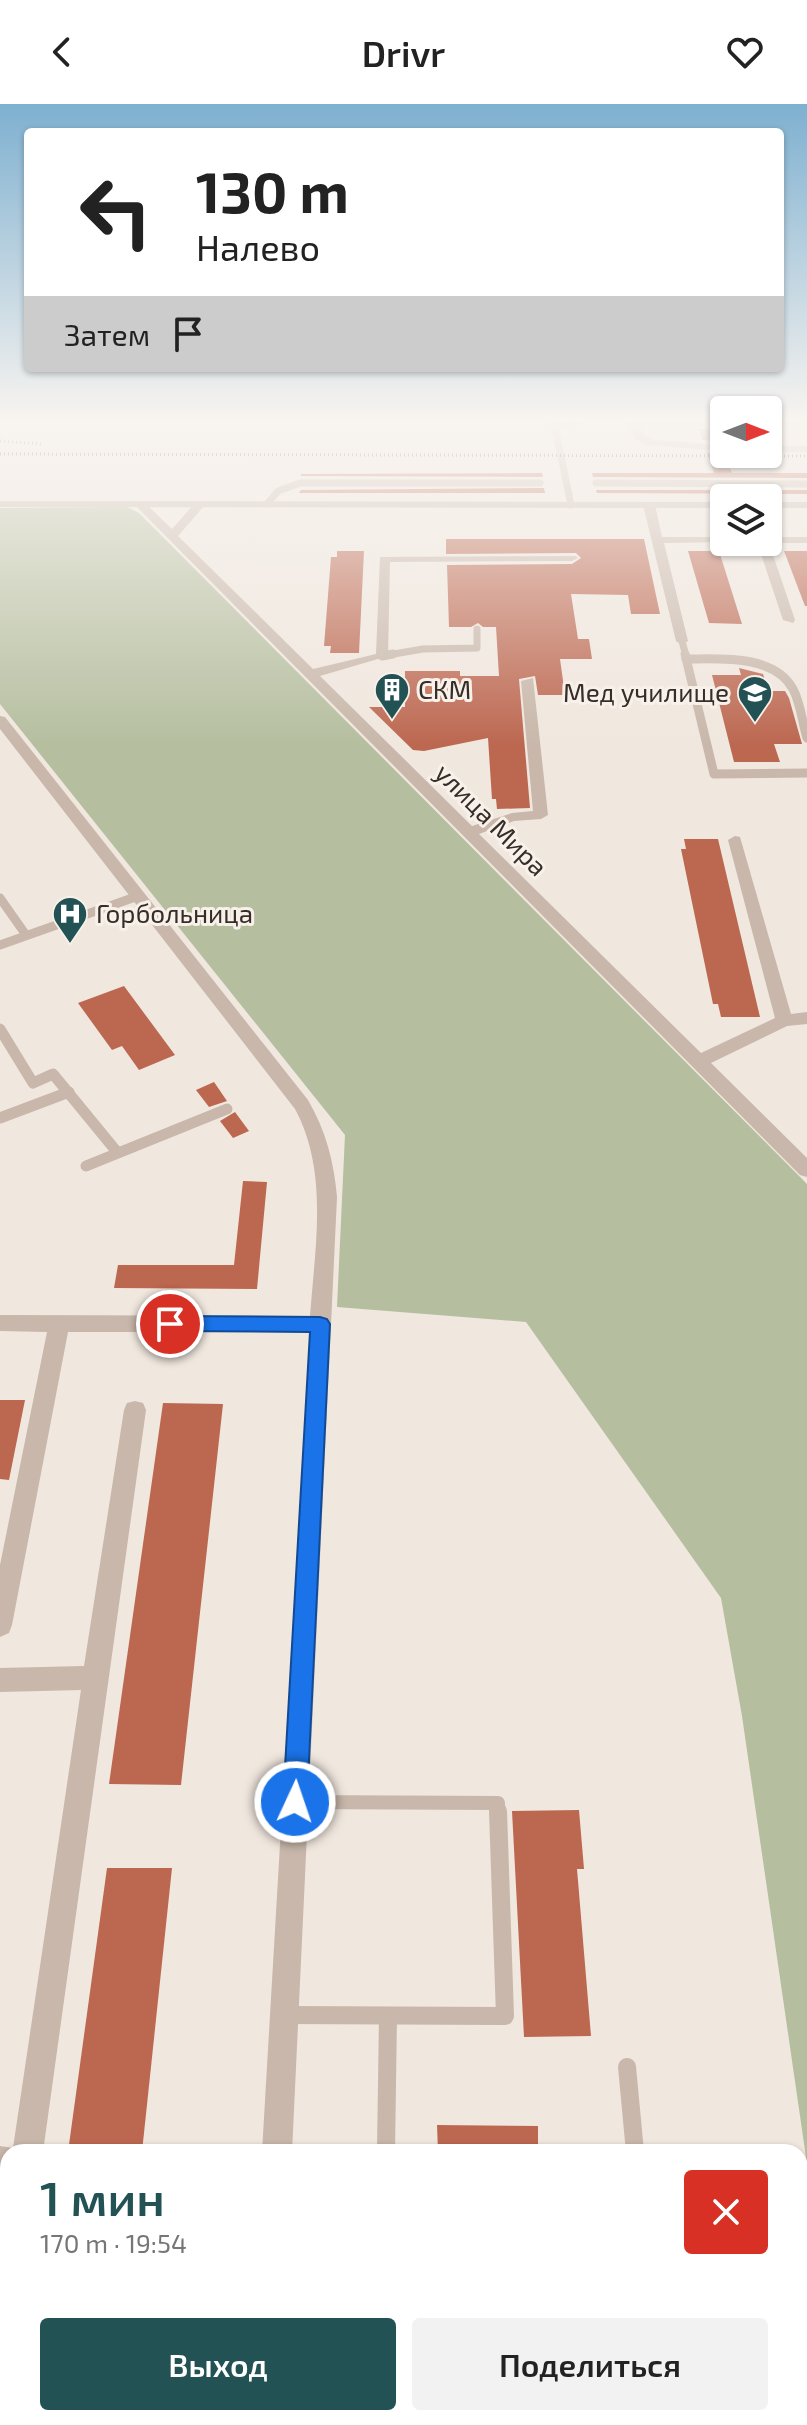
<!DOCTYPE html>
<html lang="ru">
<head>
<meta charset="utf-8">
<style>
	:root { --surface:#fff; --page:#f2f2f2; --text:#222; --muted:#767676; --accent:#225254 }
	body { margin:0; font-family:"Exo 2",sans-serif; background:var(--page); color:var(--text); height:100vh; display:flex; flex-direction:column; font-size:30px; white-space:nowrap }
	* { box-sizing:border-box; margin:0 }
	p { font-size:26px; color:var(--muted) }
	.icon { flex:none; width:44px; height:44px; fill:none; stroke:currentColor; stroke-width:2; stroke-linecap:round; stroke-linejoin:round }
	.map { position:relative; flex:1; overflow:hidden }
	.sheet { position:absolute; left:0px; top:2040px; width:808px; height:282px; display:flex; flex-direction:column; background:var(--surface); border-radius:24px 24px 0 0; box-shadow:0 2px 6px #0004 }
	.sheet>* { flex:none }
	.banner { position:absolute; left:24px; top:24px; width:760px; height:244px; border-radius:8px; box-shadow:0 2px 6px #0004; background:#fff; color:var(--text); overflow:hidden }
	.needle { width:52px; rotate:90deg }
	.buttons { position:absolute; left:710px; top:292px; display:grid; gap:16px }
	.buttons a { display:grid; place-items:center; width:72px; height:72px; border-radius:8px; background:var(--surface); box-shadow:0 2px 6px #0004; font-size:40px }
	.pin { position:absolute; display:grid; place-items:center; width:68px; height:68px; color:#fff; margin:-34px; border:4px solid #fff; border-radius:50%; box-shadow:0 2px 8px #0007 }
	.me { position:absolute; width:88px; margin:-44px; rotate:3deg; stroke-linejoin:round; filter:drop-shadow(0 0 6px #0008) }
	.turn { display:flex; align-items:center; gap:28px; height:168px; padding:0 40px; font-size:36px }
	.turn .icon { width:104px; height:104px; stroke-width:2.5 }
	.turn b { display:block; font-size:56px; line-height:68px }
	.then { display:flex; align-items:center; height:76px; padding:0 40px; background:#0003; gap:16px; font-size:30px }
	.round { display:grid; place-items:center; flex:none; width:84px; height:84px; border-radius:8px; background:var(--page) }
	.summary { display:flex; align-items:center; justify-content:space-between; height:136px; padding:0 40px }
	h1 { font-size:48px; font-weight:600; line-height:60px; color:var(--accent) }
	.action { display:flex; gap:16px; margin-top:auto; padding:16px 40px }
	.action a { flex:1; height:92px; border-radius:8px; background:var(--accent); color:#fff; font-size:32px; font-weight:600; line-height:92px; text-align:center }
	.action a+a { background:var(--page); color:var(--text) }
	header { display:flex; justify-content:space-between; align-items:center; height:104px; padding:0 40px; background:var(--surface); font-size:36px; font-weight:600 }
	.map>svg:first-child { display:block }
	.green { fill:#b5be9f }
	.building { fill:#bc6750 }
	.lines { fill:none; stroke-linecap:round; stroke-linejoin:round }
	.service-far4 { stroke:#c8b7aa; stroke-width:7 }
	.service-far3 { stroke:#c8b7aa; stroke-width:9 }
	.service-far2 { stroke:#c8b7aa; stroke-width:11 }
	.service-far1 { stroke:#c8b7aa; stroke-width:14 }
	.service { stroke:#c8b7aa; stroke-width:18 }
	.minor { fill:#c8b7aa; fill-rule:evenodd }
	.tertiary { fill:#c8b7aa; fill-rule:evenodd }
	.rail { stroke:#362d29; stroke-width:3; stroke-dasharray:1 3; stroke-linecap:butt }
	.route { fill:#1a73e8; stroke:#114b97; stroke-width:2 }
	.labels { text-anchor:middle; stroke-width:6; stroke-linejoin:round; paint-order:stroke }
	.far-poi-label { font-size:26px; fill:#362d29; stroke:#f8f1ea; text-anchor:start }
	.far-street-label { font-size:26px; fill:#362d29; stroke:#f8f1ea }
</style>
</head>
<body>
<header><svg class="icon" aria-label="back" viewBox="0 0 24 24"><path d="M15 5l-7 7 7 7"/></svg>Drivr<svg class="icon" aria-label="heart" viewBox="0 0 24 24"><path d="M12 20l-8-8c-3-5 5-10 8-4 3-6 11-1 8 4z"/></svg></header>
<div class="map">
<svg width="807" height="2321" viewBox="0 0 807 2321">
	<rect width="100%" height="100%" fill="#f0e7de"/>
	<g class="green">
		<polygon points="127,403 139,409 807,1080 807,2060 742,1612 721,1494 526,1218 337,1203 345,1031 0,600 0,404"/>
		<polygon points="0,2242 8,2242 8,2314 216,2314 215,2321 0,2321"/>
	</g>
	<g class="building">
		<polygon points="724,324 724,338 703,336 699,325"/>
		<polygon points="707,349 725,350 732,369 807,369 807,374 593,373 592,369 714,369"/>
		<polygon points="542,369 543,373 301,372 301,370"/>
		<polygon points="544,384 545,389 299,389 301,386"/>
		<polygon points="596,386 807,386 807,390 597,389"/>
		<polygon points="446,435 644,435 660,510 631,510 628,491 571,490 578,535 589,535 592,555 560,555 565,591 538,591 535,572 519,575 530,704 497,705 496,695 492,695 488,634 424,647 413,646 369,603 405,603 405,567 460,567 460,572 499,572 496,523 483,523 478,519 471,523 449,523 447,461 572,460 581,454 576,449 446,450"/>
		<polygon points="337,447 364,447 359,549 330,549 331,542 324,542 331,453 337,453"/>
		<polygon points="688,447 719,447 742,520 709,519"/>
		<polygon points="784,447 807,447 807,502 805,502"/>
		<polygon points="739,564 763,570 769,587 785,587 789,594 802,640 774,640 780,658 734,658 712,571 741,571"/>
		<polygon points="684,735 718,735 760,913 721,913 718,900 713,900 681,745 686,745"/>
		<polygon points="124,882 175,951 139,966 122,942 112,946 78,899"/>
		<polygon points="214,978 227,997 209,1003 196,986"/>
		<polygon points="235,1008 249,1027 233,1034 220,1017"/>
		<polygon points="243,1077 267,1078 257,1185 114,1184 118,1161 234,1161"/>
		<polygon points="0,1296 25,1296 9,1376 0,1375"/>
		<polygon points="163,1299 223,1300 181,1681 109,1680"/>
		<polygon points="579,1706 584,1765 577,1765 591,1932 524,1933 512,1707"/>
		<polygon points="107,1764 172,1764 142,2048 68,2048"/>
		<polygon points="437,2021 538,2022 538,2048 438,2048"/>
	</g>
	<g class="lines">
		<g class="service-far4">
			<polyline points="554,318 571,401"/>
			<polyline points="768,318 807,318"/>
			<polyline points="633,319 724,318"/>
			<polyline points="596,379 807,380"/>
			<polyline points="267,400 278,387 300,379 540,379"/>
			<polyline points="682,537 686,552"/>
			<polyline points="382,552 423,545 477,544 477,525"/>
		</g>
		<g class="service-far3">
			<polyline points="685,550 714,670 807,669"/>
			<polyline points="382,552 393,550"/>
			<path d="M686 555C719 555 774 550 793 585 801 600 802 618 807 634"/>
			<polyline points="0,794 26,831"/>
			<polyline points="0,841 138,792"/>
		</g>
		<g class="service-far2">
			<polyline points="0,925 33,979 53,970 117,1048"/>
			<polyline points="0,1014 69,988"/>
			<polyline points="86,1062 227,1005"/>
		</g>
		<polyline class="service-far1" points="295,1698 498,1699 498,1709"/>
		<g class="service">
			<polyline points="284,1911 505,1912 498,1707"/>
			<polyline points="627,1963 635,2048"/>
			<polyline points="386,2048 388,1912"/>
			<polyline points="596,2314 596,2321"/>
		</g>
		<g class="minor">
			<polygon points="567,318 590,318 555,326 550,323"/>
			<polygon points="626,318 636,318 645,332 654,336 724,341 724,347 648,341 637,336"/>
			<rect x="768" y="342" width="39" height="6"/>
			<polygon points="136,398 144,398 172,425 196,398 204,398 204,402 178,432 313,565 376,550 380,453 576,452 578,454 572,457 390,458 388,552 320,572 472,722 512,709 533,707 521,577 533,574 548,711 541,715 514,717 479,730 701,949 775,914 728,736 735,732 740,733 791,910 807,908 807,920 787,922 711,959 807,1054 807,1073 800,1071 136,402"/>
			<polygon points="649,398 655,401 662,433 724,433 724,438 728,438 664,439 688,537 682,541 676,537 643,401"/>
			<polygon points="768,433 807,433 807,439 769,439 795,516 793,519 783,516 757,438 768,438"/>
			<path d="M0 612 5 613 308 996C326 1027 334 1058 337 1093L292 2048H262L310 1228H68L12 1521 9 1529 0 1533V1461L47 1228 0 1227V1211L310 1212C315 1143 329 1068 295 1005L0 625Z"/>
			<polygon points="135,1297 143,1299 146,1306 43,2048 8,2048 8,2072 0,2072 0,2042 13,2044 81,1586 0,1588 0,1564 84,1562 124,1306 127,1299"/>
			<rect x="245" y="2314" width="34" height="7"/>
		</g>
		<g class="tertiary">
			<polygon points="0,397 724,398 724,404 0,403"/>
			<rect x="768" y="398" width="39" height="6"/>
		</g>
		<g class="rail">
			<polyline points="0,337 44,340"/>
			<polyline points="0,350 807,352"/>
		</g>
	</g>
	<linearGradient id="sky" x2="0" y2="1"><stop stop-color="#7eb0d0"/><stop offset="0.49" stop-color="#f8f4f0"/><stop offset="1" stop-color="#f8f4f0" stop-opacity="0"/></linearGradient>
	<rect width="807" height="643" fill="url(#sky)"/>
	<polygon class="route" points="170,1212 320,1213 327,1215 330,1220 307,1698 303,1707 295,1710 286,1707 283,1698 310,1228 170,1227 164,1225 161,1220 164,1214"/>
	<defs>
		<symbol id="building-pin" viewBox="-11 -11 22 30"><path d="M0 17L-7.5 6A9.5 9.5 0 1 1 7.5 6Z" fill="#225254" stroke="#f8f1ea"/><path d="M-4-6H4V6H1V3H-1V6H-4ZM-2.5-4.3h1.7v1.8h-1.7ZM.8-4.3h1.7v1.8H.8ZM-2.5-1h1.7V.8h-1.7ZM.8-1h1.7V.8H.8Z" fill="#fff"/></symbol>
		<symbol id="school-pin" viewBox="-11 -11 22 30"><path d="M0 17L-7.5 6A9.5 9.5 0 1 1 7.5 6Z" fill="#225254" stroke="#f8f1ea"/><path d="M0-5L7-2L0 1L-7-2ZM-4 1L0 2.5L4 1V4Q0 6-4 4Z" fill="#fff"/></symbol>
		<symbol id="hospital-pin" viewBox="-11 -11 22 30"><path d="M0 17L-7.5 6A9.5 9.5 0 1 1 7.5 6Z" fill="#225254" stroke="#f8f1ea"/><path d="M-5-5h3v3.5h4V-5h3V5h-3V1.5h-4V5h-3Z" fill="#fff"/></symbol>
	</defs>
	<g fill-rule="evenodd">
		<use href="#building-pin" x="372" y="566" width="40" height="54"/>
		<use href="#school-pin" x="735" y="569" width="40" height="54"/>
		<use href="#hospital-pin" x="50" y="790" width="40" height="54"/>
	</g>
	<g class="labels">
		<g class="far-poi-label">
			<text x="418" y="595">СКМ</text>
			<text x="729" y="598" text-anchor="end">Мед училище</text>
			<text x="96" y="819">Горбольница</text>
		</g>
		<g class="far-street-label">
			<text transform="translate(491 716) rotate(45)" y="9">улица Мира</text>
		</g>
	</g>
</svg>
<div class="buttons">
<a><svg class="needle" viewBox="-14 -14 28 28"><path d="M0-13l5 13h-10z" fill="#e53935"/><path d="M0 13l5-13h-10z" fill="#767676"/></svg></a>
<a><svg class="icon" aria-label="layers" viewBox="0 0 24 24"><path d="M12 4l9 5-9 5-9-5zM3 14l9 5 9-5"/></svg></a>
</div>
<div class="pin" style="left:170px;top:1220px;background:#d93025"><svg class="icon" aria-label="arrive" viewBox="0 0 24 24"><path d="M6 21V4h12l-3 4 3 4H6"/></svg></div>
<svg class="me" style="left:295px;top:1698px" viewBox="-20 -20 40 40"><circle r="17" fill="#1a73e8" stroke="#fff" stroke-width="3"/><path d="M0-11L8 9 0 5-8 9z" fill="#fff"/></svg>
<div class="banner">
<div class="turn"><svg class="icon" aria-label="left" viewBox="0 0 24 24"><path d="M17 20v-9H6M10 6l-5 5 5 5"/></svg><div><b>130 m</b>Налево</div></div>
<div class="then">Затем<svg class="icon" aria-label="arrive" viewBox="0 0 24 24"><path d="M6 21V4h12l-3 4 3 4H6"/></svg></div>
</div>
<section class="sheet">
<div class="summary"><div><h1>1 мин</h1><p>170 m · 19:54</p></div><a class="round" style="background:#d93025;color:#fff"><svg class="icon" aria-label="close" viewBox="0 0 24 24"><path d="M6 6l12 12M18 6L6 18"/></svg></a></div>
<div class="action"><a>Выход</a><a>Поделиться</a></div>
</section>
</div>
</body>
</html>
